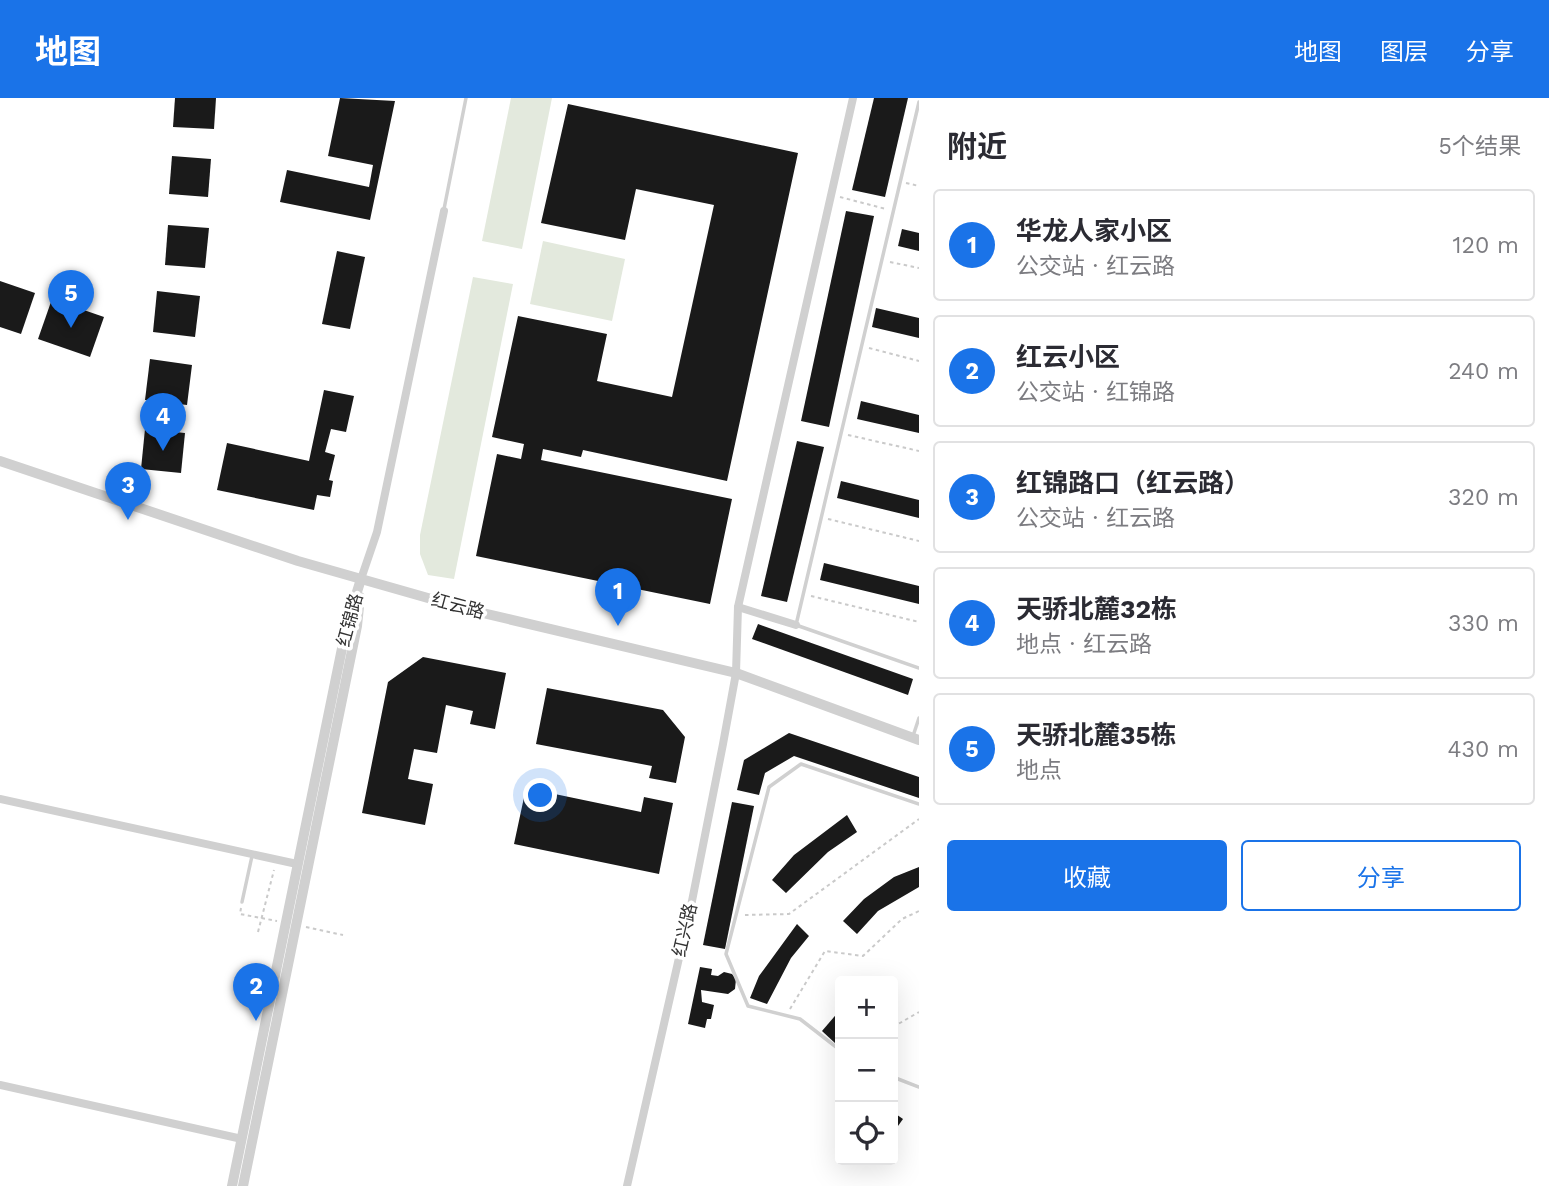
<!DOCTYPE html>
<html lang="zh">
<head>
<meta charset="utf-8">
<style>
	:root { --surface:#fff; --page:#f2f2f3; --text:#2b2b33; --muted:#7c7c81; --line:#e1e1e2; --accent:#1a73e8 }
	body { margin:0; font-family:"Work Sans","Noto Sans SC",sans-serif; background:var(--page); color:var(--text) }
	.controls { position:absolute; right:21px; bottom:21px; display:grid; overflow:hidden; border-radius:7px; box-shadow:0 7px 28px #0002 }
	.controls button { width:63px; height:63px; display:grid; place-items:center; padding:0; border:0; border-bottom:2px solid var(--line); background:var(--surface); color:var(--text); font:35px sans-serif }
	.you { position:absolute; left:541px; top:698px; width:24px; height:24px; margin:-18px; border:5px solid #fff; border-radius:50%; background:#1a73e8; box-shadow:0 0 0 10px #1a73e833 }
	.badge { display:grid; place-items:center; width:46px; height:46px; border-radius:50%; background:var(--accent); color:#fff; font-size:23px; font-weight:700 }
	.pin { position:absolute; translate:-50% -58px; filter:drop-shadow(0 2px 4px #0008) }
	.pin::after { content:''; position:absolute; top:37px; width:24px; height:21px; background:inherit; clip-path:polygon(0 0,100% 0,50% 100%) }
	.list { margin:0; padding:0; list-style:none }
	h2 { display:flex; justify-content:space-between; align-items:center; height:91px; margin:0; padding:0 28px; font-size:30px }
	h2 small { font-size:23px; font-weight:400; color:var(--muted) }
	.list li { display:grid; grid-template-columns:46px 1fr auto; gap:21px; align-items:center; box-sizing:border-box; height:112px; margin:0 14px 14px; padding:0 14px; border:2px solid var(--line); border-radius:7px }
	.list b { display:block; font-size:26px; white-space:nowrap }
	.list p { margin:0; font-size:23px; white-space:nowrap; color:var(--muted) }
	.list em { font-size:23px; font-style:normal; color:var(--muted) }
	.actions { display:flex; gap:14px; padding:21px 28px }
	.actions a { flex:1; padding:16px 0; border:2px solid var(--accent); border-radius:7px; text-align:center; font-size:24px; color:var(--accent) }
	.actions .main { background:var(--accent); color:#fff }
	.icon { flex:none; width:38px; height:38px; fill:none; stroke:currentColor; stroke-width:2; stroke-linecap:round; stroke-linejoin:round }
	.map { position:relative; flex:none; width:919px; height:1088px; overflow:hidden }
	header { display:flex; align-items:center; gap:42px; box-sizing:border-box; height:98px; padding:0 35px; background:var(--accent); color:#fff }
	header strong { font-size:33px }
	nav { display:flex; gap:38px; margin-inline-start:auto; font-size:24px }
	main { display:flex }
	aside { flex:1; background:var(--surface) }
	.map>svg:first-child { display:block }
	.green { fill:#e3e9dd }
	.building { fill:#1a1a1a }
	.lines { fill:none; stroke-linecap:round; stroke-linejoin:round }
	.path { stroke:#cacaca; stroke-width:2; stroke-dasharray:3.5 3.5; stroke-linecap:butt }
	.service { stroke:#d0d0d0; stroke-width:3.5 }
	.minor { stroke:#d0d0d0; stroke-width:8 }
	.tertiary { stroke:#d0d0d0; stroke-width:10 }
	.labels { text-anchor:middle; stroke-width:7; stroke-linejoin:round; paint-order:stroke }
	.street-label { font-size:18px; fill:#333; stroke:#fff }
</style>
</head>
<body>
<header>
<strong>地图</strong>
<nav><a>地图</a><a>图层</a><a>分享</a></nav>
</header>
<main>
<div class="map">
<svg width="919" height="1088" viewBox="0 0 919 1088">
	<rect width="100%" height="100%" fill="#fff"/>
	<!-- green -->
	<g class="green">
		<path d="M511,0H552L522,151L482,143Z"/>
		<path d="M543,143L625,161L612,223L530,206Z"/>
		<path d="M473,179L513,186L454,481L428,477L420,456V437Z"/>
	</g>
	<!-- building -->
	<g class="building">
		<path d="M175,0H216L214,31L173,29Z"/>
		<path d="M340,0L395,3L370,122L280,104L287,72L369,89L373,67L328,58Z"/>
		<path d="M874,0H908L885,99L852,92Z"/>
		<path d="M568,6L798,55L727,383L583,352L581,359L543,351L541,362L732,401L710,506L476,458L497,356L521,361L524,346L492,339L518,218L607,236L597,283L672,299L714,107L636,91L625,142L541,125Z"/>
		<path d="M172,58L211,61L208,99L169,96Z"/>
		<path d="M846,113L874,118L829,329L801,323Z"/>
		<path d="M168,127L209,130L205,170L165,167Z"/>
		<path d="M902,131L919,135V153L898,148Z"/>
		<path d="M337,153L365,159L350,231L322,226Z"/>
		<path d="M0,183L35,195L21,236L0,229Z"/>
		<path d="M157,193L200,198L195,239L153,234Z"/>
		<path d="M52,201L104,219L90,259L38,241Z"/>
		<path d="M876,210L919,220V240L872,229Z"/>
		<path d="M150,261L192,267L187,307L145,302Z"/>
		<path d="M324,292L354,298L346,334L331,331L325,354L335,357L329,382L333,383L330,399L317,397L314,412L217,392L227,345L309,363Z"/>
		<path d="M861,303L919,317V335L857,321Z"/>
		<path d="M145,331L185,335L181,375L141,371Z"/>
		<path d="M797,343L824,349L787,504L761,498Z"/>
		<path d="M841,383L919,402V420L837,400Z"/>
		<path d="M824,465L919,488V506L820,482Z"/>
		<path d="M758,526L913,581L908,597L752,541Z"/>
		<path d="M423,559L506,575L495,631L470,626L473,613L446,607L437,655L414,651L408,681L433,686L425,727L362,715L388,584Z"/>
		<path d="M547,590L663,612L685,639L676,685L649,680L652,668L536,646Z"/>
		<path d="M789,635L919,679V700L794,658L765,675L759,697L737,692L744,662Z"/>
		<path d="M526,690L641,714L644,699L673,705L659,776L514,746Z"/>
		<path d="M732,704L754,708L725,851L703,847Z"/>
		<path d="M847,717L857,734L828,754L786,795L772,782L794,757Z"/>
		<path d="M919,769V789L878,813L857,836L843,823L864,801L894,779Z"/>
		<path d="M797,826L809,838L791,860L767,906L750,900L759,878Z"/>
		<path d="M700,869L712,871L711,877L718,878L724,874L732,876L736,881L735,891L728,896L701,892L702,904L714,907L711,921H707L705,930L688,926Z"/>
		<path d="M840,912V941L836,946L822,933Z"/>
		<path d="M893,1014L903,1021L893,1035Z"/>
	</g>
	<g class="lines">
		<!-- path -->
		<g class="path">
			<path d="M906,85L919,88"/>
			<path d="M840,99L886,111"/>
			<path d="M890,164L919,170"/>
			<path d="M869,250L919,263"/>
			<path d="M848,337L919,353"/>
			<path d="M828,421L919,443"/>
			<path d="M811,498L919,524"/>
			<path d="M241,810L240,816L277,823"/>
			<path d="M745,817L789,816L919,721"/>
			<path d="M306,829L343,837"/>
			<path d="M258,834L274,772"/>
			<path d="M790,911L825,853L863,858L902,821L919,813"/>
			<path d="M893,929L919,914"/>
		</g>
		<!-- service -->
		<g class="service">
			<path d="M919,4L796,527L919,570"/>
			<path d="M444,111L466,0"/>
			<path d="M913,638L919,620"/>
			<path d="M242,804L252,758"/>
			<path d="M840,952L800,921L748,908L726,856L769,689L801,666L919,706"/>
			<path d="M893,979L919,989"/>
		</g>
		<!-- minor -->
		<g class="minor">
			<path d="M361,481L377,434L444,113"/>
			<path d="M738,509L796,527"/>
			<path d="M0,701L297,766"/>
			<path d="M0,987L242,1041"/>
			<path d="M627,1088L692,803L723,646L736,575L738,509L853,0"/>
		</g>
		<!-- tertiary -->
		<g class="tertiary">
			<path d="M0,363L298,463L470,512L736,575L919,642"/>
			<path d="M232,1088L347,526L361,481"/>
			<path d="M243,1088L357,528L360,499"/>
		</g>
	</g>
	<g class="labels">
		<!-- street labels -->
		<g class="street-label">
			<text transform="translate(458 508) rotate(15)" y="6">红云路</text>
			<text transform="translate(350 522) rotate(-75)" y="6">红锦路</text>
			<text transform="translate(685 832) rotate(-77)" y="6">红兴路</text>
		</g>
	</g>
</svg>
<div class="controls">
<button>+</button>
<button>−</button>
<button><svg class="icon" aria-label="locate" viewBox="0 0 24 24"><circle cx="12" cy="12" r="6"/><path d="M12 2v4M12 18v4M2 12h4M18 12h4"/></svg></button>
</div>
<div class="you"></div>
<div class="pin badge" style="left:618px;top:528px">1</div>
<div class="pin badge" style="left:256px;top:923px">2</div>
<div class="pin badge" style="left:128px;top:422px">3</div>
<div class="pin badge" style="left:163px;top:353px">4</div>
<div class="pin badge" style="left:71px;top:230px">5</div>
</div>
<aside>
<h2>附近<small>5个结果</small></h2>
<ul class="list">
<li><span class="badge">1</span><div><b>华龙人家小区</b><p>公交站 · 红云路</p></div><em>120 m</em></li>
<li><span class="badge">2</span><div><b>红云小区</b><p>公交站 · 红锦路</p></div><em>240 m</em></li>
<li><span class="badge">3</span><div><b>红锦路口（红云路）</b><p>公交站 · 红云路</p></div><em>320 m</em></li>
<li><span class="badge">4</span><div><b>天骄北麓32栋</b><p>地点 · 红云路</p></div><em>330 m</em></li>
<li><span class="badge">5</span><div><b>天骄北麓35栋</b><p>地点</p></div><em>430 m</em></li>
</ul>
<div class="actions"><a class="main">收藏</a><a>分享</a></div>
</aside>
</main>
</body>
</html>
